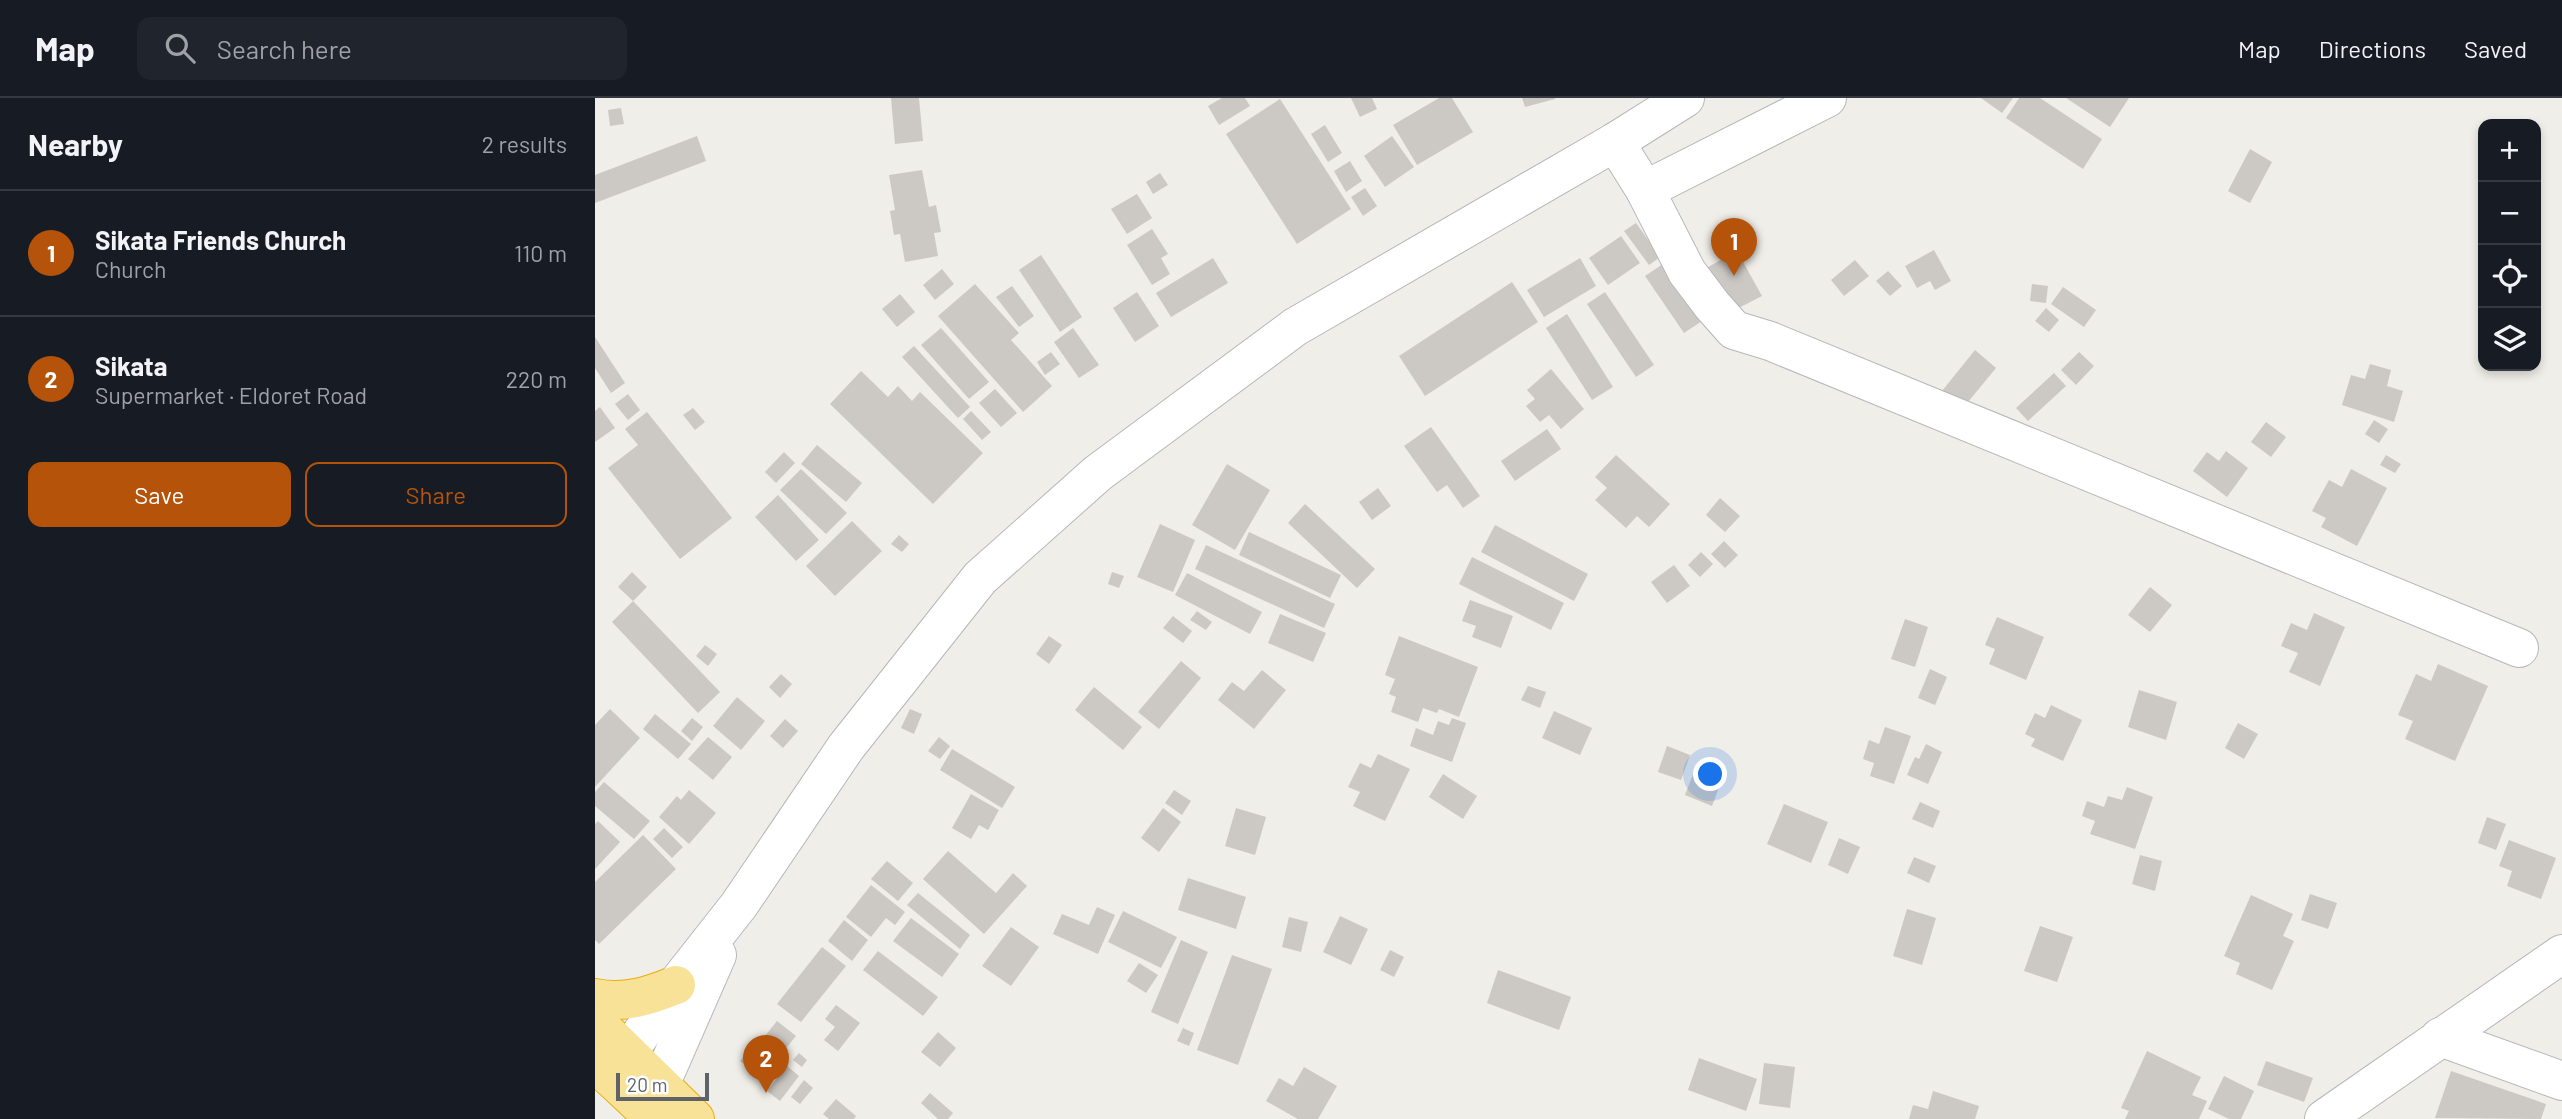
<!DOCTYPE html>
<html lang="en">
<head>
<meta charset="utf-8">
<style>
	:root { --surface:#171b24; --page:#20242c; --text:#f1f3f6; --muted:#9ea1a6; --line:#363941; --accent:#b45309 }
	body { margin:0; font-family:Barlow,sans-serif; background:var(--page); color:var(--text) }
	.controls { position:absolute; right:21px; top:21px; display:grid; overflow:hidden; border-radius:14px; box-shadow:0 4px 10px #0003 }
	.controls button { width:63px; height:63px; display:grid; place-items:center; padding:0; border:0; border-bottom:2px solid var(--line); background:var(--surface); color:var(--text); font:35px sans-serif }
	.scale { position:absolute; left:21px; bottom:18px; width:93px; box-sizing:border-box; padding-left:7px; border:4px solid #5f6267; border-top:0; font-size:19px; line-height:24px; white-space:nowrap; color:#5f6267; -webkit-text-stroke:5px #fff; paint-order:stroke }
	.you { position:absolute; left:1116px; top:677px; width:24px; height:24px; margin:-18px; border:5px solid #fff; border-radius:50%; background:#1a73e8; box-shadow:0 0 0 10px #1a73e833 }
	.badge { display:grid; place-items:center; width:46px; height:46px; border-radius:50%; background:var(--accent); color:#fff; font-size:23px; font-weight:700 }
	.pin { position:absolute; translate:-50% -58px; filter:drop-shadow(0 2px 4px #0008) }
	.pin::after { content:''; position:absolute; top:37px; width:24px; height:21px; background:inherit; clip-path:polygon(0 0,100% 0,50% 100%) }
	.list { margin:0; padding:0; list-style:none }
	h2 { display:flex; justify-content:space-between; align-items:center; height:91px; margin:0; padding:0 28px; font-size:30px }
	h2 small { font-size:23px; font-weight:400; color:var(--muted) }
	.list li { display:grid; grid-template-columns:46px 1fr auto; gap:21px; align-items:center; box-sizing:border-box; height:126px; padding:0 28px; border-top:2px solid var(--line) }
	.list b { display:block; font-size:26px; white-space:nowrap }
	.list p { margin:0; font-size:23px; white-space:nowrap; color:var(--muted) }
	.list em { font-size:23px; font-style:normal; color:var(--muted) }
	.actions { display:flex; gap:14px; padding:21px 28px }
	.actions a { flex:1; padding:16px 0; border:2px solid var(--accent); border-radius:14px; text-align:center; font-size:24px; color:var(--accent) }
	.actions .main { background:var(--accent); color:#fff }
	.icon { flex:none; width:38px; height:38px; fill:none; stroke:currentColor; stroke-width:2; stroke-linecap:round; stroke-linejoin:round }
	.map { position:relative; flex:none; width:1967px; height:1021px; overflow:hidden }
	header { display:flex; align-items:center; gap:42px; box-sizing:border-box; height:98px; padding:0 35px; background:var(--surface); border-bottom:2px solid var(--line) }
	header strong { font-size:33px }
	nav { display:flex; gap:38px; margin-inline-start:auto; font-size:24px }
	.search { width:490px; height:63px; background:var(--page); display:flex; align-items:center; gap:18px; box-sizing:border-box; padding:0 24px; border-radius:14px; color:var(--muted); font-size:26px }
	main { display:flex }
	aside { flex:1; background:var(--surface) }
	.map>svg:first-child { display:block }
	.building { fill:#ccc9c4 }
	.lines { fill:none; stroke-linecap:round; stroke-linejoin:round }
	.minor-casing { stroke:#b5b7bb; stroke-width:40 }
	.highway-casing { stroke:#ebac0d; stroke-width:40 }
	.minor { stroke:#fff; stroke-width:38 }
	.highway { stroke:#f7e297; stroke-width:38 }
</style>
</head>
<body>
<header>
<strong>Map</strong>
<div class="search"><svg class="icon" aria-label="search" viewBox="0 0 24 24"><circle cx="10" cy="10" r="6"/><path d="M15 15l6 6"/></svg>Search here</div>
<nav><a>Map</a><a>Directions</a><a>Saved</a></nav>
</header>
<main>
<aside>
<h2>Nearby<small>2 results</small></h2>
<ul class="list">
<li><span class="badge">1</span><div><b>Sikata Friends Church</b><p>Church</p></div><em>110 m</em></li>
<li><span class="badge">2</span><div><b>Sikata</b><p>Supermarket · Eldoret Road</p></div><em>220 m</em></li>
</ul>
<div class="actions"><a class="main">Save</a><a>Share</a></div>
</aside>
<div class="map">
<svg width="1967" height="1021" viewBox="0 0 1967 1021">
	<rect width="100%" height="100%" fill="#f0eee8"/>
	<!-- building -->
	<g class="building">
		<path d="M296,0H324L328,43L300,46Z"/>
		<path d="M627,0H650L655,8L624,27L613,8Z"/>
		<path d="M756,0H777L782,11L765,19Z"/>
		<path d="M844,0H857L878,34L822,67L798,27Z"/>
		<path d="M927,0H960V1L930,9Z"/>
		<path d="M1386,0H1418L1407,15Z"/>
		<path d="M1424,0H1445L1507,41L1488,71L1411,20Z"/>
		<path d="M1471,0H1534L1515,29Z"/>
		<path d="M685,1L756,111L702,146L631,36Z"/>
		<path d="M26,10L29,26L15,28L13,12Z"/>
		<path d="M730,27L747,55L733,64L716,36Z"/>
		<path d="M102,38L111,63L0,105V77Z"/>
		<path d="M797,38L819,69L790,89L769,58Z"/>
		<path d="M1655,51L1677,64L1655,105L1633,93Z"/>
		<path d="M755,63L767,83L751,94L739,73Z"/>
		<path d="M327,72L334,109L341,107L346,134L339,135L343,158L310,164L305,136L299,137L295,113L300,112L294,77Z"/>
		<path d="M565,75L573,87L558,96L551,84Z"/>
		<path d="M770,90L782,108L768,118L756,99Z"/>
		<path d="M542,96L557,120L532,136L516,111Z"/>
		<path d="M1041,125L1065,159L1054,167L1029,133Z"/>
		<path d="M557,131L573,156L566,160L575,176L557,187L532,147Z"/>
		<path d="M1026,138L1045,165L1013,187L994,160Z"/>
		<path d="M1339,152L1356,183L1340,192L1335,183L1322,190L1310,168Z"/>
		<path d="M1142,153L1167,198L1130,217L1106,173Z"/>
		<path d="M446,157L487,219L465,234L424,172Z"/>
		<path d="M618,160L633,185L576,219L561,195Z"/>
		<path d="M985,160L1001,188L949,219L932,192Z"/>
		<path d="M1260,162L1274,178L1249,198L1236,182Z"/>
		<path d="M1068,166L1107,223L1089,235L1050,178Z"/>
		<path d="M347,171L359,186L340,202L328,187Z"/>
		<path d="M1293,173L1307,188L1295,198L1281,183Z"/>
		<path d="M917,184L943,224L830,298L804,258Z"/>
		<path d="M380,186L424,235L416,242L457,288L428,314L343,218Z"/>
		<path d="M1437,186L1453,188L1451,205L1435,203Z"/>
		<path d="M417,188L439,218L424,229L401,199Z"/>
		<path d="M1468,189L1501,212L1489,229L1456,206Z"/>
		<path d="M542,194L564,228L540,244L518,210Z"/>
		<path d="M1010,194L1059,267L1041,279L992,206Z"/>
		<path d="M305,196L320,214L302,229L287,211Z"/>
		<path d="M1451,210L1464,222L1454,234L1440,223Z"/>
		<path d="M972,216L1018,289L997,302L951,230Z"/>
		<path d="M346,230L394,284L374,301L326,247Z"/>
		<path d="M478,230L504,267L484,280L459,244Z"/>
		<path d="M0,239L30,285L16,295L0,270Z"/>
		<path d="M319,248L375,309L363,320L307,259Z"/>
		<path d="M1380,252L1401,270L1368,310L1347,293Z"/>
		<path d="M456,254L465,266L450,277L442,264Z"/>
		<path d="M1484,254L1499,268L1481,287L1466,272Z"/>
		<path d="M1775,266L1796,272L1792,288L1808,293L1799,324L1747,307L1756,277L1770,281Z"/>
		<path d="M956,271L989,311L966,331L954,317L945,324L931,308L940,301L932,292Z"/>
		<path d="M266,273L293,299L303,288L317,303L325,294L388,355L338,406L235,306Z"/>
		<path d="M1459,275L1471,288L1433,323L1421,310Z"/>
		<path d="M400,291L422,315L406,329L384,305Z"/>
		<path d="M33,296L45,312L33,322L20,306Z"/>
		<path d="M5,309L20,330L0,344V313Z"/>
		<path d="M98,310L110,324L100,332L88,317Z"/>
		<path d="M376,313L396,334L387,342L368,321Z"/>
		<path d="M52,314L137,420L85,461L13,370L43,347L30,331Z"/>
		<path d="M1779,322L1793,331L1784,345L1770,336Z"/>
		<path d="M1671,324L1691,339L1676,359L1656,344Z"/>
		<path d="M836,329L885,398L868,410L852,387L842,394L809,348Z"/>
		<path d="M952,331L966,351L920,383L906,363Z"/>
		<path d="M222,347L267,385L251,404L206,366Z"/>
		<path d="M1631,353L1653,370L1632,399L1598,373L1612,354L1624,363Z"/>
		<path d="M189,354L200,365L181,385L170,374Z"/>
		<path d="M1021,357L1075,406L1054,429L1042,418L1031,430L1000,402L1012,390L1000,379Z"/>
		<path d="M1791,357L1806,366L1800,375L1785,367Z"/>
		<path d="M632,366L675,392L640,452L597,427Z"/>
		<path d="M206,371L252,415L231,436L185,392Z"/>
		<path d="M1756,371L1792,390L1762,448L1726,429L1731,420L1717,413L1734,382L1747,389Z"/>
		<path d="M783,390L796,408L777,422L764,404Z"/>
		<path d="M183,397L224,442L201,463L160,419Z"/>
		<path d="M1125,400L1145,418L1130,434L1111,417Z"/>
		<path d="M710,406L780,471L762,490L693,425Z"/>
		<path d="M257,423L287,453L240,498L211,468Z"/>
		<path d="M565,426L600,442L578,494L542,479Z"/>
		<path d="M900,427L993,476L979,503L886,454Z"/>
		<path d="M654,434L746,477L735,500L644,457Z"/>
		<path d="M304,437L314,446L307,454L296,446Z"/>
		<path d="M1129,443L1143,457L1130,470L1116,456Z"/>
		<path d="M611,447L740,506L729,530L600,471Z"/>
		<path d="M1106,454L1118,466L1105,479L1093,467Z"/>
		<path d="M877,459L969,505L956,532L864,486Z"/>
		<path d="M1079,467L1095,488L1072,505L1056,484Z"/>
		<path d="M37,474L52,489L38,503L125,594L103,615L17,524L38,503L23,489Z"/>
		<path d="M517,474L529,478L524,490L513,486Z"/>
		<path d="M592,475L667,514L655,536L580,497Z"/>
		<path d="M1555,489L1577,507L1555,534L1533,517Z"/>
		<path d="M875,502L918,518L906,550L877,539L881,528L867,523Z"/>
		<path d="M602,513L617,524L611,532L595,522Z"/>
		<path d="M1719,515L1750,529L1725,588L1694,574L1703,555L1686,548L1696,525L1712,532Z"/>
		<path d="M685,516L731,535L718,564L673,545Z"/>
		<path d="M578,518L597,533L588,545L568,530Z"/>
		<path d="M1402,519L1449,539L1431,582L1394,566L1400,551L1390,547Z"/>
		<path d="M1310,521L1333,529L1320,569L1296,561Z"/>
		<path d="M454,538L467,547L454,566L441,556Z"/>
		<path d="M804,538L883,569L864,619L844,611L842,615L828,610L823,624L796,614L801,599L794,596L800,581L790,577Z"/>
		<path d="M110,547L122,556L113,568L101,558Z"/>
		<path d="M586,563L606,580L564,631L543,614Z"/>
		<path d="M1843,566L1893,588L1860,663L1810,641L1818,623L1803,617L1821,576L1836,583Z"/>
		<path d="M1335,571L1352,579L1340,607L1323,600Z"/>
		<path d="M667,572L691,592L659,631L623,602L637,584L649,593Z"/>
		<path d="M186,576L197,586L185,600L174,589Z"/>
		<path d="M933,588L951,594L945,610L926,602Z"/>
		<path d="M499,589L547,629L528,652L480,612Z"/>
		<path d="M1544,592L1582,604L1571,642L1533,629Z"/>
		<path d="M142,599L170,623L146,652L118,628Z"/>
		<path d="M1456,607L1487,622L1468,663L1436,648L1440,641L1430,636L1440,615L1450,620Z"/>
		<path d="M15,611L45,640L0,689V627Z"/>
		<path d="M315,611L327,616L319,636L306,630Z"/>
		<path d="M959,613L997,630L985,657L947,640Z"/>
		<path d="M60,616L96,646L83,661L48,631Z"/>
		<path d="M97,620L108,629L97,643L86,633Z"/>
		<path d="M857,620L871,625L857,664L815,648L821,630L838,637L843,623L854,627Z"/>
		<path d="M190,621L203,633L188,650L175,638Z"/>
		<path d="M1643,625L1663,636L1649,661L1630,650Z"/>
		<path d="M1290,629L1316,638L1299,686L1275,678L1279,665L1268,661L1274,642L1284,646Z"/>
		<path d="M113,639L137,659L118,682L93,661Z"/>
		<path d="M344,639L355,648L345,661L333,653Z"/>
		<path d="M1331,646L1347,654L1333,686L1312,677L1320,659L1324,661Z"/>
		<path d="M1072,648L1095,657L1086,682L1063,674Z"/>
		<path d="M357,651L420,689L407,710L345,672Z"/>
		<path d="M783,656L815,671L790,723L758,708L765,694L753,689L765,665L776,670Z"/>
		<path d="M1099,674L1126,684L1117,708L1090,697Z"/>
		<path d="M848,676L882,698L868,721L834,699Z"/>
		<path d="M9,684L55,723L39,741L0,708V694Z"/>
		<path d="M1532,689L1558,699L1540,751L1495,736L1500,723L1487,718L1492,703L1509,709L1513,698L1527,702Z"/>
		<path d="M94,692L121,715L94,746L64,719L82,698L86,702Z"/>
		<path d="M579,692L596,703L587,717L570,705Z"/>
		<path d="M376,696L404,712L393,732L384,727L376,741L357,730Z"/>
		<path d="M1325,704L1345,713L1338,730L1317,721Z"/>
		<path d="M1189,706L1233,724L1216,765L1172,746Z"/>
		<path d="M568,710L586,724L564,754L546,740Z"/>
		<path d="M641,710L671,719L660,757L630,748Z"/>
		<path d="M1892,719L1911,726L1901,752L1883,745Z"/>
		<path d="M3,723L25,744L0,771V726Z"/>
		<path d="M69,730L88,749L77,760L58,741Z"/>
		<path d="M48,737L81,771L4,846L0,842V784Z"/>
		<path d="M1244,740L1265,749L1253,776L1233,767Z"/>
		<path d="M1914,742L1961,760L1946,801L1912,788L1917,773L1904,768Z"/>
		<path d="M353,753L401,795L418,775L432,788L389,836L328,781Z"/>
		<path d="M1545,757L1567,763L1560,793L1537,786Z"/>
		<path d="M1319,759L1341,768L1334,785L1312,775Z"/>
		<path d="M292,763L318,785L303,803L276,781Z"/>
		<path d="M593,780L651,799L641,831L583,812Z"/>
		<path d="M276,787L310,814L300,827L291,820L276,839L251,819Z"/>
		<path d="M323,795L375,837L365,851L312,807Z"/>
		<path d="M1715,796L1742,805L1733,831L1706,822Z"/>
		<path d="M1656,797L1698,816L1688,838L1699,843L1677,892L1641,876L1645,865L1629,858Z"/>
		<path d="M502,809L520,817L503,856L458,836L467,816L494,827Z"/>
		<path d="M1312,811L1341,820L1327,867L1298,858Z"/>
		<path d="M528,813L582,839L566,870L513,844Z"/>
		<path d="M745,818L773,831L756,867L728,854Z"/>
		<path d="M694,819L713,824L706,854L687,849Z"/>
		<path d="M316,820L364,856L347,879L298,843Z"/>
		<path d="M249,822L273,842L257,863L233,843Z"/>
		<path d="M1445,828L1478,839L1462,884L1429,873Z"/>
		<path d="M416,829L444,849L416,888L387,868Z"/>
		<path d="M586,842L613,854L583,926L556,914Z"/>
		<path d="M227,849L251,868L206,924L182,906Z"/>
		<path d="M795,852L809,859L799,879L785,872Z"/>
		<path d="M283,853L343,899L328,918L268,872Z"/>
		<path d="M637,857L677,871L643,967L602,952Z"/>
		<path d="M544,865L563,877L551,895L532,883Z"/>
		<path d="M903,872L976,899L964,932L892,905Z"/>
		<path d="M241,907L265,925L243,953L229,942L240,929L230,921Z"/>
		<path d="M182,923L201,938L188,954L170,938Z"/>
		<path d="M588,930L599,935L594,948L582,943Z"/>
		<path d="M343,934L361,950L345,969L326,954Z"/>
		<path d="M164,940L183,956L166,979L145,963Z"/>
		<path d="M1552,953L1606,979L1597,997L1612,1003L1604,1021H1530L1534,1013L1526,1010Z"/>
		<path d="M204,955L212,962L207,969L198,962Z"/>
		<path d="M1104,960L1162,981L1151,1013L1093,992Z"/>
		<path d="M1671,963L1718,980L1709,1004L1662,987Z"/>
		<path d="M1169,965L1200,969L1195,1010L1164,1006Z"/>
		<path d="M192,968L204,978L185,1003L172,993Z"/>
		<path d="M709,969L742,988L723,1021H703L671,1003L684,980L698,988Z"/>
		<path d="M1856,973L1951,1006L1946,1021L1840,1020Z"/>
		<path d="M1629,978L1659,993L1646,1021H1634L1613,1011Z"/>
		<path d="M209,982L218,990L205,1006L196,999Z"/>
		<path d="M1338,993L1384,1008L1380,1021H1314L1318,1007L1333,1011Z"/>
		<path d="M335,995L358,1015L353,1021H343L326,1005Z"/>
		<path d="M241,1001L261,1018L259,1021H234L228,1016Z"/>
	</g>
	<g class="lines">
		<defs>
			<g id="minor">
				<path d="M1020,44L1050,92L1092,174L1117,207L1139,232L1175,243L1924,550"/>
				<path d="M1050,92L1232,0"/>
				<path d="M1845,939L1967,983"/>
				<path d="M15,979L81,887L144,807L251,649L385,480L503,375L700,229L1020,44L1090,0"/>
				<path d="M49,1010L65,987L122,857"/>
				<path d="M1729,1021L1967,856"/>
			</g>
			<g id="highway">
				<path d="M0,900C30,906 54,898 81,887"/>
				<path d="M0,923L100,1021"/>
				<path d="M0,965L60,1021"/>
			</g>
		</defs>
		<!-- minor casing -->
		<use href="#minor" class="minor-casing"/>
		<!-- highway casing -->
		<use href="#highway" class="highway-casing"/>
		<!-- minor -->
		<use href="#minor" class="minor"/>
		<!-- highway -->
		<use href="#highway" class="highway"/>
	</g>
</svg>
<div class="controls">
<button>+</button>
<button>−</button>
<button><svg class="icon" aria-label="locate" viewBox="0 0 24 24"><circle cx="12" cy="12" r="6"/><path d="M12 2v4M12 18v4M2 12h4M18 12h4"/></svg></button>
<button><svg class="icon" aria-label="layers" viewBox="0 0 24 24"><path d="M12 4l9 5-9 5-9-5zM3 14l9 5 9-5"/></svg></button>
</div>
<div class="scale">20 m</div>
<div class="you"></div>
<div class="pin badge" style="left:1139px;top:178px">1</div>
<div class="pin badge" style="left:171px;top:995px">2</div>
</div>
</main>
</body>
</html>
